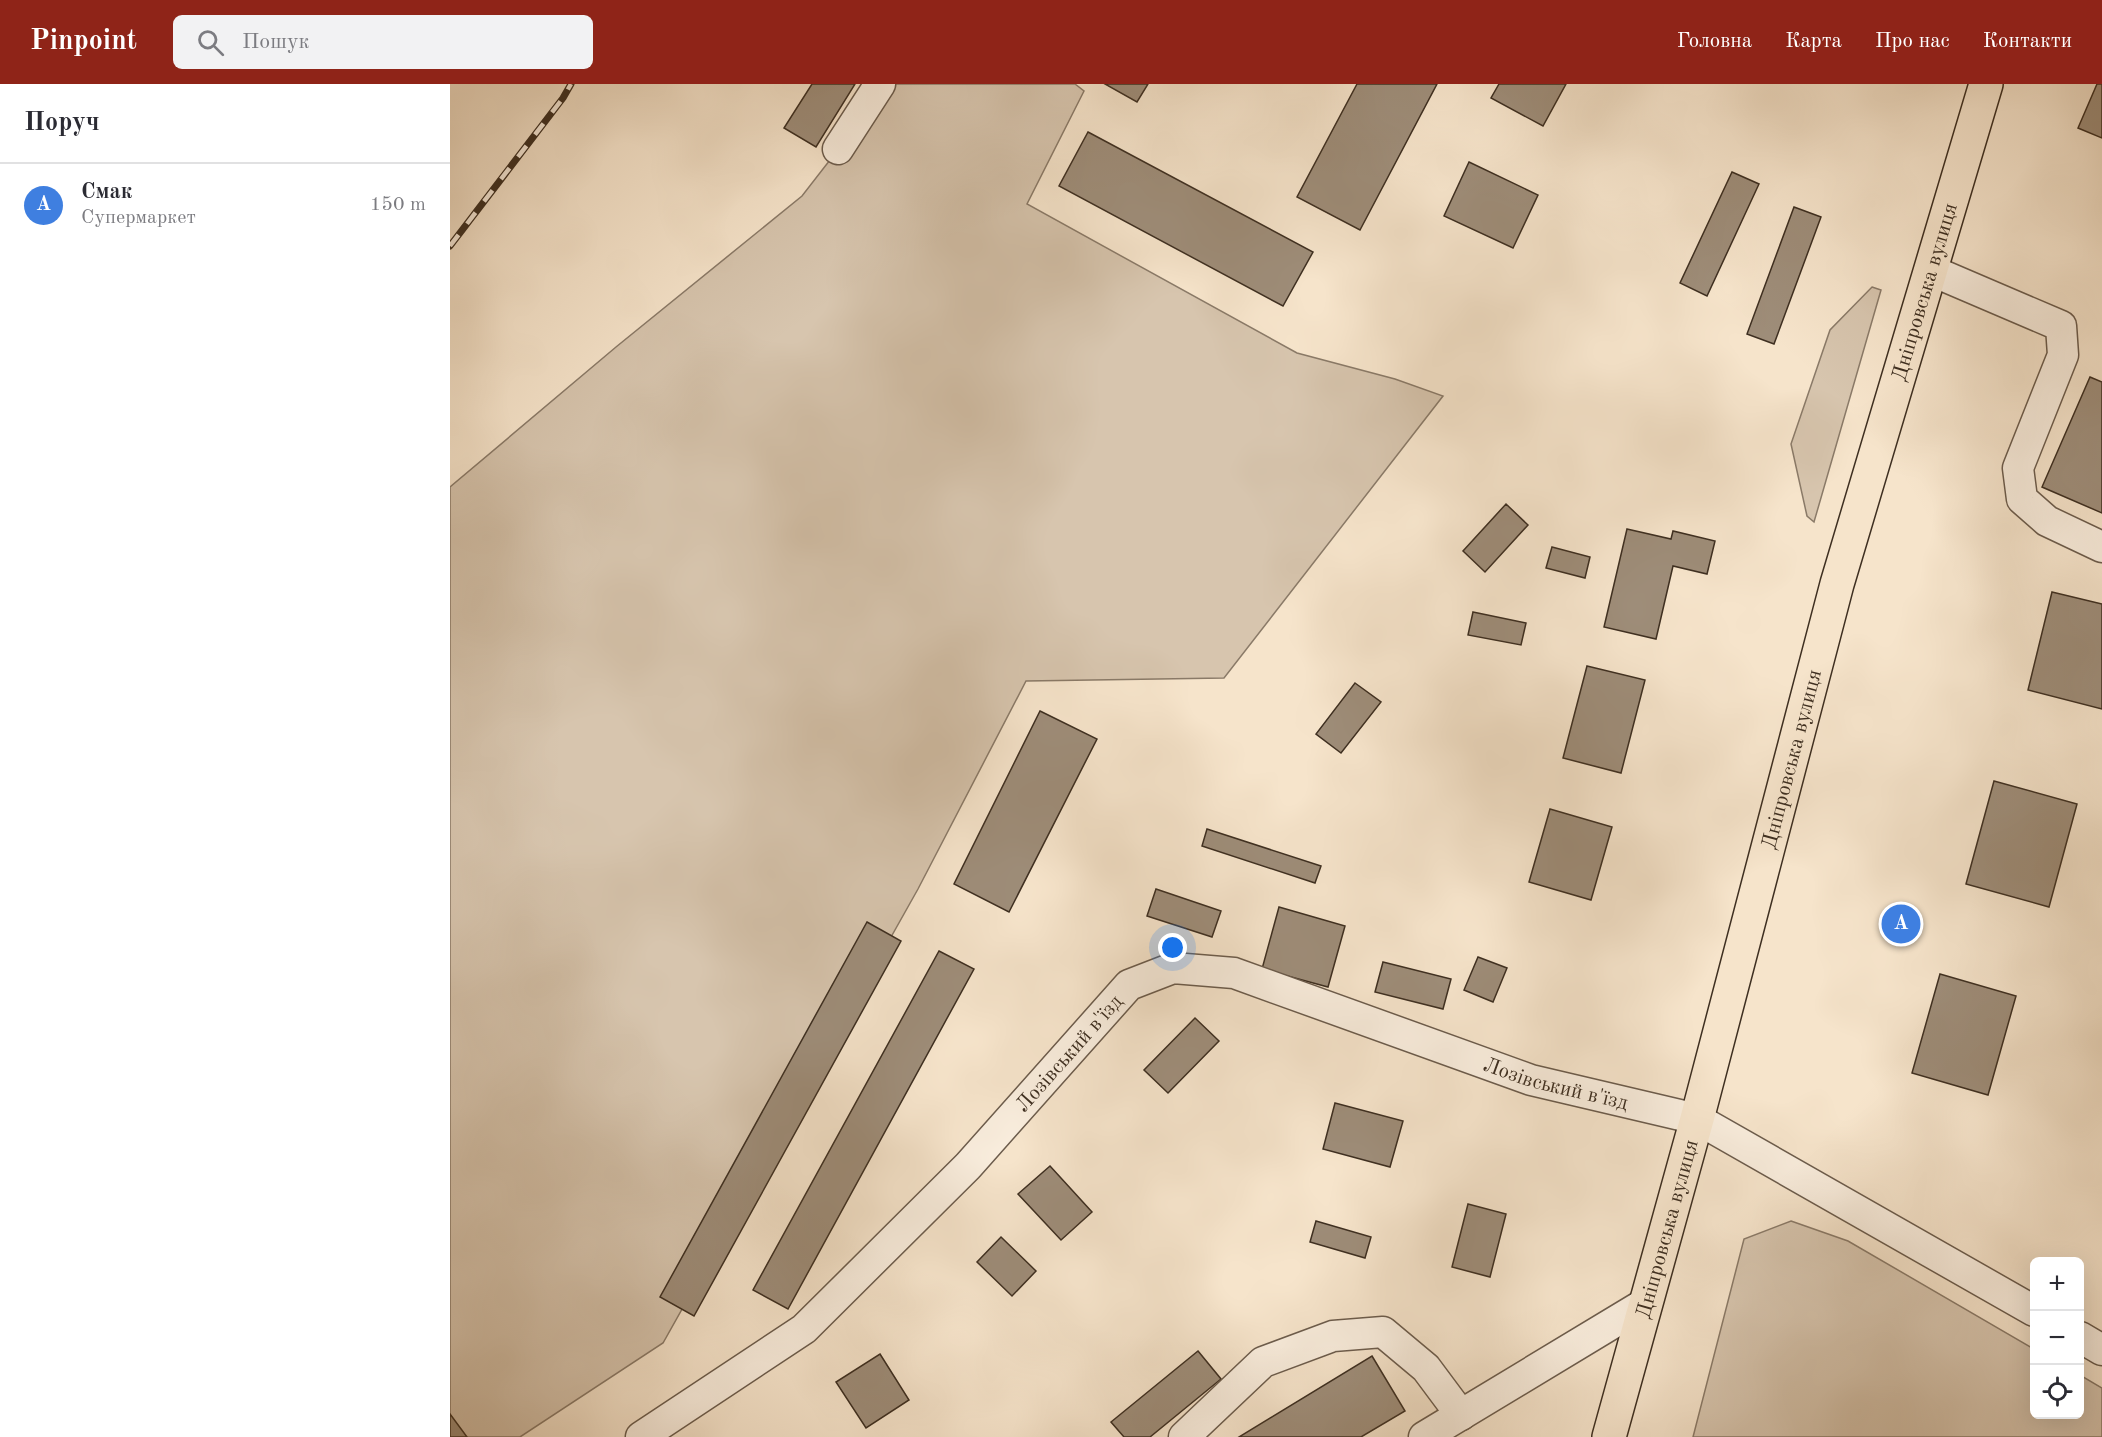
<!DOCTYPE html>
<html lang="uk">
<head>
<meta charset="utf-8">
<style>
	:root { --surface:#fff; --page:#f2f2f3; --text:#2b2b33; --muted:#7c7c81; --line:#e1e1e2; --accent:#8f2418 }
	body { margin:0; font-family:"Old Standard TT",serif; background:var(--page); color:var(--text) }
	.controls { position:absolute; right:18px; bottom:18px; display:grid; overflow:hidden; border-radius:9px; box-shadow:0 6px 24px #0002 }
	.controls button { width:54px; height:54px; display:grid; place-items:center; padding:0; border:0; border-bottom:2px solid var(--line); background:var(--surface); color:var(--text); font:30px sans-serif }
	.you { position:absolute; left:723px; top:864px; width:21px; height:21px; margin:-15px; border:4px solid #fff; border-radius:50%; background:#1a73e8; box-shadow:0 0 0 9px #1a73e833 }
	.badge { display:grid; place-items:center; width:39px; height:39px; border-radius:50%; background:var(--accent); color:#fff; font-size:20px; font-weight:700 }
	.pin { position:absolute; translate:-50% -50%; border:3px solid #fff; box-shadow:0 2px 6px #0006 }
	.list { margin:0; padding:0; list-style:none }
	h2 { display:flex; justify-content:space-between; align-items:center; height:78px; margin:0; padding:0 24px; font-size:26px }
	h2 small { font-size:20px; font-weight:400; color:var(--muted) }
	.list li { display:grid; grid-template-columns:39px 1fr auto; gap:18px; align-items:center; box-sizing:border-box; height:84px; padding:0 24px; border-top:2px solid var(--line) }
	.list b { display:block; font-size:22px; white-space:nowrap }
	.list p { margin:0; font-size:20px; white-space:nowrap; color:var(--muted) }
	.list em { font-size:20px; font-style:normal; color:var(--muted) }
	.icon { flex:none; width:33px; height:33px; fill:none; stroke:currentColor; stroke-width:2; stroke-linecap:round; stroke-linejoin:round }
	.map { position:relative; flex:none; width:1652px; height:1353px; overflow:hidden }
	header { display:flex; align-items:center; gap:36px; box-sizing:border-box; height:84px; padding:0 30px; background:var(--accent); color:#fff }
	header strong { font-size:28px }
	nav { display:flex; gap:33px; margin-inline-start:auto; font-size:21px }
	.search { width:420px; height:54px; background:var(--page); display:flex; align-items:center; gap:15px; box-sizing:border-box; padding:0 21px; border-radius:9px; color:var(--muted); font-size:22px }
	main { display:flex }
	aside { flex:1; background:var(--surface) }
	.map>svg:first-child { display:block }
	.green { fill:#d7c5ae; stroke:#8a7a68; stroke-width:1.5 }
	.building { fill:#9e8d79; stroke:#3e2f21; stroke-width:1.5 }
	.lines { fill:none; stroke-linecap:round; stroke-linejoin:round }
	.minor-casing { stroke:#6c5c4c; stroke-width:33 }
	.trunk-casing { stroke:#3e2f21; stroke-width:36 }
	.minor { stroke:#f9eddd; stroke-width:30 }
	.trunk { stroke:#f6e4cb; stroke-width:33 }
	.rail-casing { stroke:#3e2f21; stroke-width:7 }
	.rail { stroke:#f9eddd; stroke-width:4.5; stroke-dasharray:14; stroke-linecap:butt }
	.labels { text-anchor:middle; stroke-width:4.5; stroke-linejoin:round; paint-order:stroke }
	.street-label { font-size:21px; fill:#3e2f21; stroke:#f9eddd }
</style>
</head>
<body>
<header>
<strong>Pinpoint</strong>
<div class="search"><svg class="icon" aria-label="search" viewBox="0 0 24 24"><circle cx="10" cy="10" r="6"/><path d="M15 15l6 6"/></svg>Пошук</div>
<nav><a>Головна</a><a>Карта</a><a>Про нас</a><a>Контакти</a></nav>
</header>
<main>
<aside>
<h2>Поруч<small></small></h2>
<ul class="list">
<li><span class="badge" style="background:#3f7fe0">A</span><div><b>Смак</b><p>Супермаркет</p></div><em>150 m</em></li>
</ul>
</aside>
<div class="map">
<svg width="1652" height="1353" viewBox="0 0 1652 1353">
	<rect width="100%" height="100%" fill="#f6e4cb"/>
	<filter id="stains"><feTurbulence type="fractalNoise" baseFrequency=".00333" numOctaves="4"/><feColorMatrix values="0 0 0 0 .2 0 0 0 0 .09 0 0 0 0 .02 0 0 0 .5 -.17"/></filter>
	<radialGradient id="worn" r=".72"><stop offset=".6" stop-color="#630" stop-opacity="0"/><stop offset="1" stop-color="#630" stop-opacity=".3"/></radialGradient>
	<!-- green -->
	<g class="green">
		<path d="M439,0H625L634,7L577,120L847,269L945,295L993,312L774,594L576,597L468,805L213,1259L70,1353H0V403L166,263L352,112Z"/>
		<path d="M1422,203L1431,206L1364,438L1357,432L1341,360L1380,246Z"/>
		<path d="M1341,1137L1398,1157L1584,1265V1330H1630V1291L1652,1304V1353H1243L1294,1155Z"/>
	</g>
	<!-- building -->
	<g class="building">
		<path d="M362,0H405L366,63L334,44Z"/>
		<path d="M655,0H698L687,18Z"/>
		<path d="M907,0H987L910,146L847,113Z"/>
		<path d="M1049,0H1116L1093,42L1041,14Z"/>
		<path d="M1647,0H1652V54L1628,44Z"/>
		<path d="M638,48L863,168L833,222L609,102Z"/>
		<path d="M1019,78L1088,111L1063,164L994,132Z"/>
		<path d="M1282,88L1309,100L1257,212L1230,199Z"/>
		<path d="M1344,123L1371,133L1324,260L1297,250Z"/>
		<path d="M1640,293L1652,298V429L1592,403Z"/>
		<path d="M1056,420L1078,441L1035,488L1013,467Z"/>
		<path d="M1177,445L1221,455L1223,447L1265,457L1257,490L1223,482L1206,555L1154,543Z"/>
		<path d="M1102,463L1140,473L1135,494L1096,484Z"/>
		<path d="M1602,508L1652,520V625L1578,606Z"/>
		<path d="M1023,528L1076,539L1071,561L1018,551Z"/>
		<path d="M1137,582L1195,596L1171,689L1113,674Z"/>
		<path d="M905,599L931,618L891,669L866,650Z"/>
		<path d="M590,627L647,655L559,828L504,800Z"/>
		<path d="M1544,697L1627,720L1599,823L1516,800Z"/>
		<path d="M1100,725L1162,743L1141,816L1079,798Z"/>
		<path d="M757,745L871,782L865,799L752,762Z"/>
		<path d="M706,805L771,827L762,853L697,832Z"/>
		<path d="M829,823L895,842L878,903L812,885Z"/>
		<path d="M417,838L451,857L244,1232L210,1213Z"/>
		<path d="M489,867L524,885L338,1225L303,1206Z"/>
		<path d="M1028,873L1057,884L1043,918L1014,906Z"/>
		<path d="M933,878L1001,895L993,925L925,908Z"/>
		<path d="M1490,890L1566,912L1538,1011L1462,989Z"/>
		<path d="M745,934L769,957L718,1009L694,986Z"/>
		<path d="M885,1019L953,1037L940,1083L873,1065Z"/>
		<path d="M600,1082L642,1128L611,1156L568,1110Z"/>
		<path d="M1018,1120L1056,1130L1040,1193L1002,1183Z"/>
		<path d="M866,1137L921,1153L915,1174L860,1158Z"/>
		<path d="M551,1153L586,1187L562,1212L527,1178Z"/>
		<path d="M748,1267L771,1295L700,1353H674L661,1338Z"/>
		<path d="M430,1270L459,1316L416,1344L386,1298Z"/>
		<path d="M922,1272L955,1327L911,1353H789Z"/>
		<path d="M0,1330L17,1353H0Z"/>
	</g>
	<g class="lines">
		<defs>
			<g id="minor">
				<path d="M388,65L430,0"/>
				<path d="M1480,186L1611,242L1613,271L1568,384L1572,415L1597,437L1652,463"/>
				<path d="M1630,1253L1652,1266"/>
				<path id="s1" d="M191,1353L354,1245L518,1082L679,901L723,884L784,889L1081,996L1247,1035L1584,1227"/>
				<path d="M734,1353L813,1278L883,1252L933,1248L976,1284L1011,1331"/>
				<path d="M974,1353L1196,1219"/>
			</g>
			<g id="trunk">
				<path id="s2" d="M1159,1353L1247,1035L1387,500L1536,0"/>
			</g>
		</defs>
		<!-- minor casing -->
		<use href="#minor" class="minor-casing"/>
		<!-- trunk casing -->
		<use href="#trunk" class="trunk-casing"/>
		<!-- minor -->
		<use href="#minor" class="minor"/>
		<!-- trunk -->
		<use href="#trunk" class="trunk"/>
		<defs>
			<path id="rail" d="M0,162L113,14L121,0"/>
		</defs>
		<!-- rail casing -->
		<use href="#rail" class="rail-casing"/>
		<!-- rail -->
		<use href="#rail" class="rail"/>
	</g>
	<g class="labels">
		<!-- street labels -->
		<g class="street-label">
			<text dy="7" stroke="none"><textPath href="#s2" startOffset="1188">Дніпровська вулиця</textPath></text>
			<text dy="7" stroke="none"><textPath href="#s2" startOffset="702">Дніпровська вулиця</textPath></text>
			<text dy="7" stroke="none"><textPath href="#s1" startOffset="578">Лозівський в'їзд</textPath></text>
			<text dy="7" stroke="none"><textPath href="#s1" startOffset="1118">Лозівський в'їзд</textPath></text>
			<text dy="7" stroke="none"><textPath href="#s2" startOffset="216">Дніпровська вулиця</textPath></text>
		</g>
	</g>
	<rect width="100%" height="100%" filter="url(#stains)"/>
	<rect width="100%" height="100%" fill="url(#worn)"/>
</svg>
<div class="controls">
<button>+</button>
<button>−</button>
<button><svg class="icon" aria-label="locate" viewBox="0 0 24 24"><circle cx="12" cy="12" r="6"/><path d="M12 2v4M12 18v4M2 12h4M18 12h4"/></svg></button>
</div>
<div class="you"></div>
<div class="pin badge" style="left:1451px;top:840px;background:#3f7fe0">A</div>
</div>
</main>
</body>
</html>
